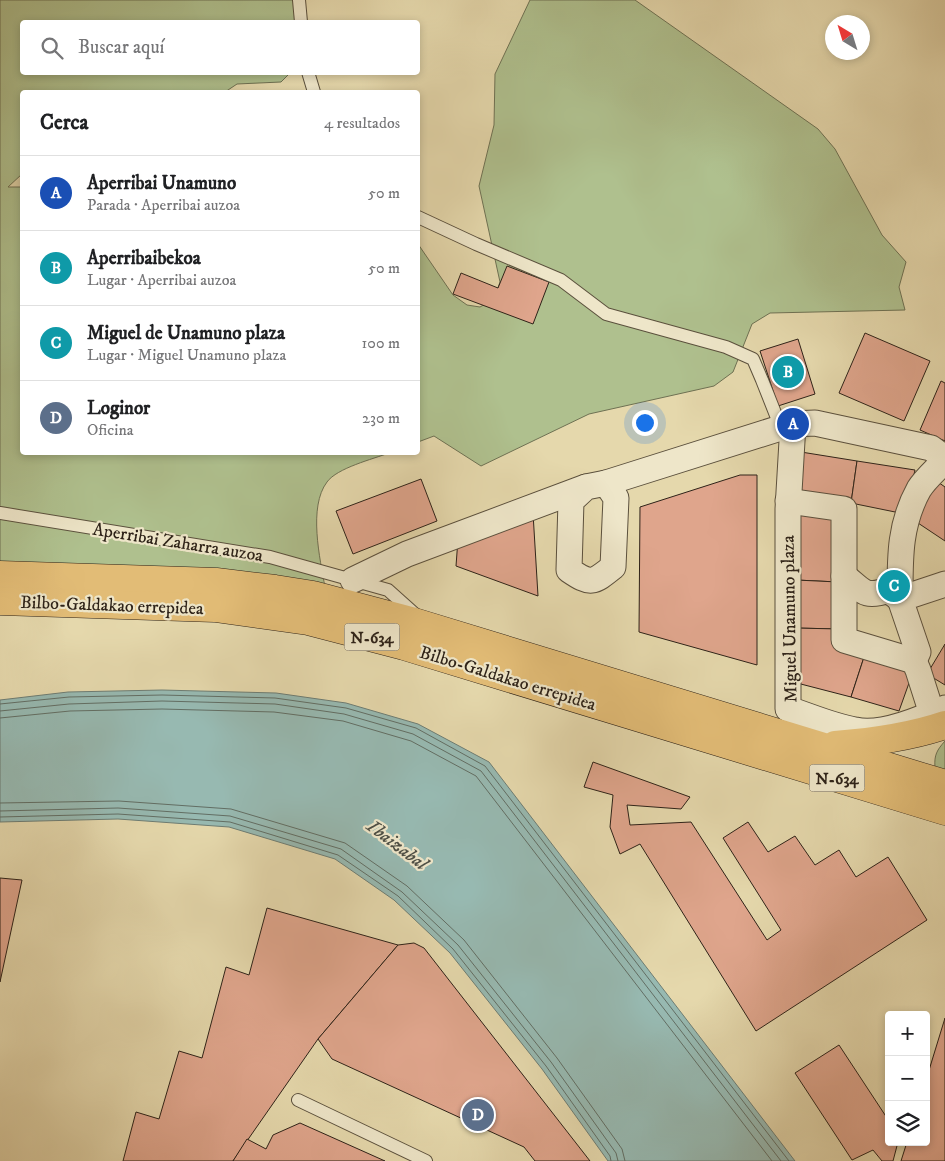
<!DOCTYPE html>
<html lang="es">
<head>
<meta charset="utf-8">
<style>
	:root { --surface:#fff; --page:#f2f2f2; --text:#202124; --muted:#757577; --line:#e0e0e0; --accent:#2563eb }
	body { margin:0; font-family:"IM FELL DW Pica",serif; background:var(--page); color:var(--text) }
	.controls { position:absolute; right:15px; bottom:15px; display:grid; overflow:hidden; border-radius:5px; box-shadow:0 2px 8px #0003 }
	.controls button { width:45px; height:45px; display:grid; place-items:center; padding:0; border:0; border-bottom:1px solid var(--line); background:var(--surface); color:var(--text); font:25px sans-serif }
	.compass { position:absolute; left:825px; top:15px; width:45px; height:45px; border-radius:50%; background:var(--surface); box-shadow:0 2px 8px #0003; rotate:322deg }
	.you { position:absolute; left:644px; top:422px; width:18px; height:18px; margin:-12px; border:4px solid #fff; border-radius:50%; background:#1a73e8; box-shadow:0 0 0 8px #1a73e833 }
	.badge { display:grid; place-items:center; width:32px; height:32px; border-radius:50%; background:var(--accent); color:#fff; font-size:16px; font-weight:700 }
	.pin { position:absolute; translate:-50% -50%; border:2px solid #fff; box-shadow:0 1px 5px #0006 }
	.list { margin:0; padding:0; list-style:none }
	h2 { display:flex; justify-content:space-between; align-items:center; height:65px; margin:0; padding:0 20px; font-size:21px }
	h2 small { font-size:16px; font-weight:400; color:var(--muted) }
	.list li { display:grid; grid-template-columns:32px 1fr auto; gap:15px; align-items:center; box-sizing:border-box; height:75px; padding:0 20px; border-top:1px solid var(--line) }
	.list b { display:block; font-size:19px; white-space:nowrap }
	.list p { margin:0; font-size:16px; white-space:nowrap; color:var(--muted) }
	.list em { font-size:16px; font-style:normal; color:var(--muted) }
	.icon { flex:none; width:28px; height:28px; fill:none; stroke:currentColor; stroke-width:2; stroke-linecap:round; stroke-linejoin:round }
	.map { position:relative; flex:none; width:945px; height:1161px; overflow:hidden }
	.search { position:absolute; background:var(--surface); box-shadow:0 2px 8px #0003; left:20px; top:20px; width:400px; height:55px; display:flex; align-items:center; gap:12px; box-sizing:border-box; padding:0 18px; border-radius:5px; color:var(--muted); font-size:19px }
	.panel { position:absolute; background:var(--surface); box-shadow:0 2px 8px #0003; left:20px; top:90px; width:400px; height:365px; border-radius:5px }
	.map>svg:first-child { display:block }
	.green { fill:#afc08e; stroke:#6e7153 }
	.water { fill:#97b9b1; stroke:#6d7d74 }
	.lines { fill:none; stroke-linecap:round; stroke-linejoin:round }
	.shore { stroke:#626e64; stroke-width:1 }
	.building { fill:#dfa58c; stroke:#2d2218 }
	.lane-casing { stroke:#5b503d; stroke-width:14 }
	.street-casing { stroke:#5b503d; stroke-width:27 }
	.highway-casing { stroke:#2d2218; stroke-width:29 }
	.lane { stroke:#eee6c9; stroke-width:12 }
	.street { stroke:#eee6c9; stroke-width:25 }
	.highway { stroke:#e2bc76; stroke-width:28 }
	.labels { text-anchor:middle; stroke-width:4.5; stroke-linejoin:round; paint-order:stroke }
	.shield { fill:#eee6c9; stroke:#675d4d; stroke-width:1 }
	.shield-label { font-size:16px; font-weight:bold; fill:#2d2218 }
	.street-label { font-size:18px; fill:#2d2218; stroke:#eee6c9 }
	.water-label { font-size:19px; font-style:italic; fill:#4d4f46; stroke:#eee6c9 }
</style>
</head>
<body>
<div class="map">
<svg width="945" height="1161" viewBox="0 0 945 1161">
	<rect width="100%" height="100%" fill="#e5d8ac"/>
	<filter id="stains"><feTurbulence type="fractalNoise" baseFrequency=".004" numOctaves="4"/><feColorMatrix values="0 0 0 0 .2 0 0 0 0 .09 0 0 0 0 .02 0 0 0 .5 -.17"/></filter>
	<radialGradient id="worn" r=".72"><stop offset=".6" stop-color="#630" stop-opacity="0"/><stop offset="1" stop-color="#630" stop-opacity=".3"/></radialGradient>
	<!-- green -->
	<g class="green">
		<path d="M0,0H298L296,22H22V72L290,73L281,82L237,84L225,92H22V174L8,187H22V452L389,453C373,459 337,468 327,482C308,507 320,559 325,587L0,567Z"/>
		<path d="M530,0H635L818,129L835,149L882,235L906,262L899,287L905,310L770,313L752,324L733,372L714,386L589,414L481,466L434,436L418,442V244L453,295L467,305L480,307L494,299L500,282L479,186L494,125L495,74Z"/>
		<path d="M945,741V770L935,767C934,755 937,750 945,741Z"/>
	</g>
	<!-- water -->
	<path class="water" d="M162,690L276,693L346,703L418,724L489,762L795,1161H608L542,1069L450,953L394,900L335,859L229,827L118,819L0,822V700L68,692Z"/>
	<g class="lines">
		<!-- shore -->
		<g class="shore">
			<path d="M0,704L69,697L162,695L275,698L346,708L416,728L485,766L789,1161"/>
			<path d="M0,711L69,704L162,701L275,704L344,714L413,734L481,771L781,1161"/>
			<path d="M0,718L70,711L162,709L274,712L343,721L411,741L476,776L772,1161"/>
			<path d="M0,803L119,801L231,809L345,843L407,886L464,940L557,1058L622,1149L625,1161"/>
			<path d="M0,811L118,808L230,816L341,849L402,892L458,945L551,1062L616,1153L618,1161"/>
			<path d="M0,817L118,814L230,822L338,855L398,896L453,949L546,1066L610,1156L611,1161"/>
		</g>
	</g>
	<!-- building -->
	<g class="building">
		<path d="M507,266L549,282L533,324L453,294L461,273L498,288Z"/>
		<path d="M865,333L930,361L904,421L839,393Z"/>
		<path d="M798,339L815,394L778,406L760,351Z"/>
		<path d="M941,381L945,383V441L920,430Z"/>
		<path d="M801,452L857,461L851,503L795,493Z"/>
		<path d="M857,461L915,470L905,514L851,503Z"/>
		<path d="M740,475H757V665L639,632L640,507Z"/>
		<path d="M421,479L437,521L353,554L336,511Z"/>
		<path d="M935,480L945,487V541L909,517Z"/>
		<path d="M533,513L538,596L456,566L458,539Z"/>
		<path d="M838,514V582L796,580L795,515Z"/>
		<path d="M796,580L838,582L839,629L795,628Z"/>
		<path d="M795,628L839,629L865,654L851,697L793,682Z"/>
		<path d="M945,644V685L927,674Z"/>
		<path d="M865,654L914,669L899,711L851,697Z"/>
		<path d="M593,762L690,797L681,809L627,805L630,825L691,822L767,940L781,930L723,838L748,822L768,852L795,836L815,865L839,850L856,877L888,857L927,920L756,1031L640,844L620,854L610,827L613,795L584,787Z"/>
		<path d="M0,878L22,880L0,982Z"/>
		<path d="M267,908L398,945L318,1039L233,1161H123L136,1112L159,1119L179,1051L202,1058L226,967L249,975Z"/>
		<path d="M414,943L424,948L590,1161H535L524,1147L332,1059L318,1039L398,945Z"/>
		<path d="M945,1018V1161H901L907,1142H926V1080Z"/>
		<path d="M839,1045L889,1121V1142H898L893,1161H882L873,1150L852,1160L795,1073Z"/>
		<path d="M300,1123L385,1161H233L247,1139L266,1149L273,1135Z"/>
	</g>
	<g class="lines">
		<defs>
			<g id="lane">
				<path d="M299,0L301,22"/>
				<path d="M308,72L314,92"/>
				<path d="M418,217L476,244L561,280L606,314L726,347L753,359L762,380L781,428"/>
				<path d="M0,513L270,557L388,590L417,616"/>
				<path d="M298,1100L426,1161"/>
			</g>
			<g id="street">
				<path d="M793,424L788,509V709C810,716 832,726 855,730C880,736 921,719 945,708"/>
				<path d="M606,483L793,424L815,423L931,448L945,458"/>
				<path d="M606,483L616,498L613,567C593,583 591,585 569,570L571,501L586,487Z"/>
				<path d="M788,501L844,509V640L914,661L918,670L932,714"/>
				<path d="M844,576C862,590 864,599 888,590L900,599C900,559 899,525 919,489C925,479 937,469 945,460"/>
				<path d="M353,580L407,554L586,487"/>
				<path d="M914,661L918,652L900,599L945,584"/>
			</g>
			<g id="highway">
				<path d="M0,575L216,582L275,589L313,595L411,621L945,784"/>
				<path d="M0,601L215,608L308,621L404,646L945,811"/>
				<path d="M835,745C873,742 910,737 945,725"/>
			</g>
		</defs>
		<!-- lane casing -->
		<use href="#lane" class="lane-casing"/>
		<!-- street casing -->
		<use href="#street" class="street-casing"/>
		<!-- highway casing -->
		<use href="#highway" class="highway-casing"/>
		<!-- lane -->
		<use href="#lane" class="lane"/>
		<!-- street -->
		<use href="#street" class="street"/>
		<!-- highway -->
		<use href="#highway" class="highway"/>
	</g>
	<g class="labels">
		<!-- shield labels -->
		<g class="shield">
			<rect x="344.5" y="623.5" width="55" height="27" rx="4"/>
			<rect x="809.5" y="764.5" width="55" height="27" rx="4"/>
		</g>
		<g class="shield-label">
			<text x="372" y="643">N-634</text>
			<text x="837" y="784">N-634</text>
		</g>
		<!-- street labels -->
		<g class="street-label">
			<text transform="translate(178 542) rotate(9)" y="6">Aperribai Zaharra auzoa</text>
			<text transform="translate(112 605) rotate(2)" y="6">Bilbo-Galdakao errepidea</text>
			<text transform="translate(789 619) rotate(-91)" y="6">Miguel Unamuno plaza</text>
			<text transform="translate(508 678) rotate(17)" y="6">Bilbo-Galdakao errepidea</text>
		</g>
		<!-- water labels -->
		<g class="water-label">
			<text transform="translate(398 844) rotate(37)" y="7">Ibaizabal</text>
		</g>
	</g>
	<rect width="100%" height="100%" filter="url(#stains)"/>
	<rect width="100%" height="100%" fill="url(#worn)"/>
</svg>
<div class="controls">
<button>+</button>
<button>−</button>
<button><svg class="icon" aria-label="layers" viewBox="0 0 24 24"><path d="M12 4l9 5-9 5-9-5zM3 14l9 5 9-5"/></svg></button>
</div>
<svg class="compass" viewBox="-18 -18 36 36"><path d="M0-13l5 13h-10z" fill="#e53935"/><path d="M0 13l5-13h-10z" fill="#757577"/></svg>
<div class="you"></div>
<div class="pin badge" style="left:793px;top:424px;background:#1a4fb4">A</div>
<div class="pin badge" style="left:788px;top:372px;background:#0f9aa8">B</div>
<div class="pin badge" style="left:894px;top:586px;background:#0f9aa8">C</div>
<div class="pin badge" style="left:478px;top:1115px;background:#5c6f8a">D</div>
<div class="search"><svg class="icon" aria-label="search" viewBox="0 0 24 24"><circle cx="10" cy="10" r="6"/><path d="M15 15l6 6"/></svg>Buscar aquí</div>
<section class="panel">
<h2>Cerca<small>4 resultados</small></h2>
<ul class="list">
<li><span class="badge" style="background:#1a4fb4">A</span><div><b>Aperribai Unamuno</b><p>Parada · Aperribai auzoa</p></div><em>50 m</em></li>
<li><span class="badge" style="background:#0f9aa8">B</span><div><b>Aperribaibekoa</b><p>Lugar · Aperribai auzoa</p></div><em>50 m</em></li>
<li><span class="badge" style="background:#0f9aa8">C</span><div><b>Miguel de Unamuno plaza</b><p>Lugar · Miguel Unamuno plaza</p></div><em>100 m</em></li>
<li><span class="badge" style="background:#5c6f8a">D</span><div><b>Loginor</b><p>Oficina</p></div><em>230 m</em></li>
</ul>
</section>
</div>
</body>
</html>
